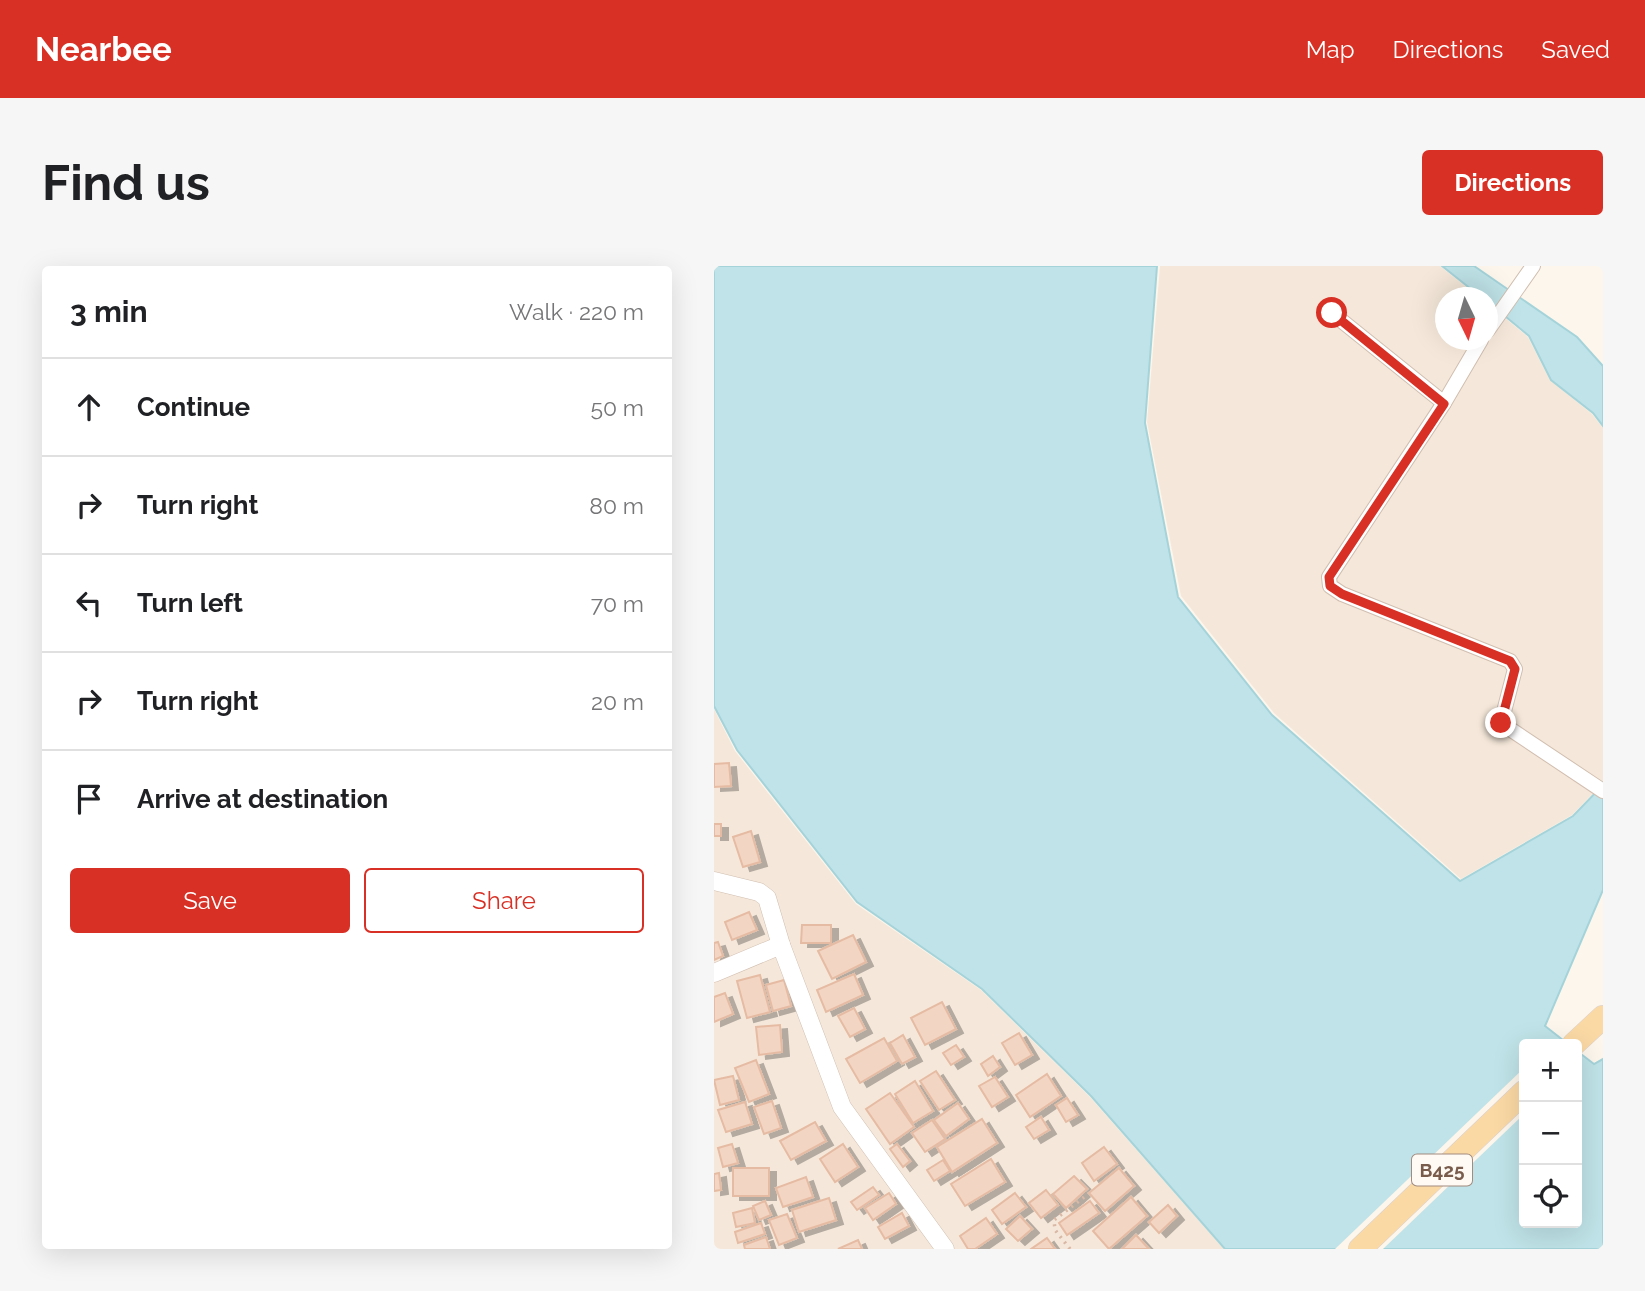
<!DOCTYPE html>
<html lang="en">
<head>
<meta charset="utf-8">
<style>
	:root { --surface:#fff; --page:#f6f6f6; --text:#202124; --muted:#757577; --line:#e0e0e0; --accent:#d93025 }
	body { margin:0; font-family:Raleway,sans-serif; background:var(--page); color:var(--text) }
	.controls { position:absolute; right:21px; bottom:21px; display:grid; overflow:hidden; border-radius:7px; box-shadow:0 7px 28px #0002 }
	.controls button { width:63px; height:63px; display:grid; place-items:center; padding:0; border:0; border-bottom:2px solid var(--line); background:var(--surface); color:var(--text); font:35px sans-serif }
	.compass { position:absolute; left:721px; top:21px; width:63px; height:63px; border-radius:50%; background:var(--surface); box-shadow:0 7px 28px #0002; rotate:175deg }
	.stop { position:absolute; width:21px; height:21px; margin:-16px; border:5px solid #d93025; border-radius:50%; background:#fff }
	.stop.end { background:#d93025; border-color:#fff; box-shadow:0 2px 7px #0008 }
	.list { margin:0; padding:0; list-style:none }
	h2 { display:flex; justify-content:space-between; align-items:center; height:91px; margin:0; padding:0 28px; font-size:30px }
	h2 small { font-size:23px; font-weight:400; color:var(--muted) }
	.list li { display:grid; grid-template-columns:46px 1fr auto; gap:21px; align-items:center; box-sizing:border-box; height:98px; padding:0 28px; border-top:2px solid var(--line) }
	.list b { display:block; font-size:26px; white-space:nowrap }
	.list em { font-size:23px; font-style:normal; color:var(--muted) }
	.actions { display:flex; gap:14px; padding:21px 28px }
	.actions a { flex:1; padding:16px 0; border:2px solid var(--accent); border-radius:7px; text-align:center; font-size:24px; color:var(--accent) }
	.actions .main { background:var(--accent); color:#fff }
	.icon { flex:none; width:38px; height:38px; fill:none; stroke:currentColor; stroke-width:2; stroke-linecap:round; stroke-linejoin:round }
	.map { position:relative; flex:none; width:889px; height:983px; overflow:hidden; border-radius:7px }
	header { display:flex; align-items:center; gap:42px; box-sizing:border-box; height:98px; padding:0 35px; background:var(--accent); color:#fff }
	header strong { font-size:33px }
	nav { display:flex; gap:38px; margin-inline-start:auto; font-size:24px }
	.intro { display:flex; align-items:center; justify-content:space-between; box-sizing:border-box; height:168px; padding:0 42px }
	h1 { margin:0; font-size:49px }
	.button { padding:18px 32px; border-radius:7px; background:var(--accent); color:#fff; font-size:24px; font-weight:700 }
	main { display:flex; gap:42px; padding:0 42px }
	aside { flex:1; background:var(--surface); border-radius:7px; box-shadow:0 7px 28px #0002 }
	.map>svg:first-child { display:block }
	.residential { fill:#f5e8da }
	.water { fill:#bfe3e8; stroke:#a5d3da; stroke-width:2 }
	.pier { fill:#fdf6ec }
	.building { fill:#f3d5c3; stroke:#e6bba3; stroke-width:2; filter:url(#shadow) }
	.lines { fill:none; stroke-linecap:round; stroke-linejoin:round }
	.minor-casing { stroke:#d1beb0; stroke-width:16 }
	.tertiary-casing { stroke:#d1beb0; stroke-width:19 }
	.primary-casing { stroke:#dad1cd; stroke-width:24 }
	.path { stroke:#d9b8a5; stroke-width:3.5; stroke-dasharray:2 5; stroke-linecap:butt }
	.minor { stroke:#fff; stroke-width:14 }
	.tertiary { stroke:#fff; stroke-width:18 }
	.primary { stroke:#fbd9a5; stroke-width:23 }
	.route { stroke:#d93025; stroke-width:9 }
	.labels { text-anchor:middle; stroke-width:6; stroke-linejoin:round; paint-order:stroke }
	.shield { fill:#fffaf3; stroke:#a28b7f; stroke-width:2 }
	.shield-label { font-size:19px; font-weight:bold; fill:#7a5c4d }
</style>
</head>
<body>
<header>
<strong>Nearbee</strong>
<nav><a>Map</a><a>Directions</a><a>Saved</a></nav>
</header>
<div class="intro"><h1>Find us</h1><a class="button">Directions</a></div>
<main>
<aside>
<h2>3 min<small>Walk · 220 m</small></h2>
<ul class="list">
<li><svg class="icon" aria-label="ahead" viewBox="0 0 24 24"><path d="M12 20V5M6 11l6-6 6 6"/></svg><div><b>Continue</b></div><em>50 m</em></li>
<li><svg class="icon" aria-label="right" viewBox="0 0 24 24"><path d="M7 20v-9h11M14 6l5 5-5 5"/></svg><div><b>Turn right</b></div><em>80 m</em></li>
<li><svg class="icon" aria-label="left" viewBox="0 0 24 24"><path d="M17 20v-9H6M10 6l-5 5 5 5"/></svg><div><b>Turn left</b></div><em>70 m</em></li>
<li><svg class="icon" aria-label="right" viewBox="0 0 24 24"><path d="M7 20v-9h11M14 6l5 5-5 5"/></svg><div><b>Turn right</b></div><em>20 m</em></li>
<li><svg class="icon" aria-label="arrive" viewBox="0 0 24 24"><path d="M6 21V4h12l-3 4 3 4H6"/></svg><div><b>Arrive at destination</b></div></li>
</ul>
<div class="actions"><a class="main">Save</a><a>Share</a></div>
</aside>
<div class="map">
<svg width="889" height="983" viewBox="0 0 889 983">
	<defs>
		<filter id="shadow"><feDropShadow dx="7" dy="4" stdDeviation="0" flood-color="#0004"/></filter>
	</defs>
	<rect width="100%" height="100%" fill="#fdf6ec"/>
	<!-- residential -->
	<g class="residential">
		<path d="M446,0H726L765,31L732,32V74H774V38L814,71L836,114L878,148L889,162V517L858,549L747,613L560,447L467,330L433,156Z"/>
		<path d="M0,443L21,485L142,638L267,724L376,831L510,983H0Z"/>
	</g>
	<!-- water -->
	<g class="water">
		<path d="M0,0H443L431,157L464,331L558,449L746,615L859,550L889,519V624L831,760L854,778H810V957H863V785L880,798L889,793V983H511L377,830L268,723L143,636L23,484L0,440Z"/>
		<path d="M728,0H760L863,71L889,100V160L879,147L837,114L815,70L774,36V32L767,31Z"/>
	</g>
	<!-- pier -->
	<path class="pier" d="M810,802V848L669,983H621Z"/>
	<!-- building -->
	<g class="building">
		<path d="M15,497L17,520L0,521V498Z"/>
		<rect x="0" y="558" width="7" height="12"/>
		<path d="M37,565L46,596L29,601L19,571Z"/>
		<path d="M35,646L43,664L18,674L11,656Z"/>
		<path d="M88,659H117V677H87Z"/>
		<path d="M139,669L152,696L118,713L104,685Z"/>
		<path d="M4,676L9,690L0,694V677Z"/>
		<path d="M140,708L149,729L112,746L103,724Z"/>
		<path d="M46,709L56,746L33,752L23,715Z"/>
		<path d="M70,714L77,740L59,745L52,719Z"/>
		<path d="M11,727L19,748L0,756V731Z"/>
		<path d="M228,736L242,763L211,779L197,752Z"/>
		<path d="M140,742L151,763L136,771L124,750Z"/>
		<path d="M66,759L68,786L45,789L42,761Z"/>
		<path d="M305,767L318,789L301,799L288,777Z"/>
		<path d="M189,769L201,791L188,798L176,777Z"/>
		<path d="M170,772L183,795L146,817L132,793Z"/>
		<path d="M242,779L250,791L237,799L229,787Z"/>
		<path d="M279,790L286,801L274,810L267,798Z"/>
		<path d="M42,794L55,828L35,836L21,802Z"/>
		<path d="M222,805L241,834L225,844L206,815Z"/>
		<path d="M333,808L347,830L316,851L302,829Z"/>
		<path d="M19,810L25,834L6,839L0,814Z"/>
		<path d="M281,811L294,831L278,841L265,820Z"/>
		<path d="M201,815L219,845L199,857L181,828Z"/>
		<path d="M176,827L200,861L176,878L152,843Z"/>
		<path d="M353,832L364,849L352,856L342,839Z"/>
		<path d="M58,835L67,862L50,868L40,841Z"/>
		<path d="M31,836L38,858L12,866L4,844Z"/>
		<path d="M244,837L255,853L232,870L220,854Z"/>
		<path d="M327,851L335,864L320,873L312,861Z"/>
		<path d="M268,853L283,877L238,906L223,881Z"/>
		<path d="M218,854L231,873L211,886L198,867Z"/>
		<path d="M101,856L112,875L77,894L66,875Z"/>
		<path d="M18,878L24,897L9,901L4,882Z"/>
		<path d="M129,878L144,901L121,916L106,893Z"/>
		<path d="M183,878L196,895L189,901L176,883Z"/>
		<path d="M390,881L403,898L380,915L368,897Z"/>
		<path d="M277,893L291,916L251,940L237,918Z"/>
		<path d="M229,894L236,905L220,915L213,904Z"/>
		<rect x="19" y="902" width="36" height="28"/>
		<path d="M405,902L420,920L391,945L375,927Z"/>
		<path d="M5,907L7,924L0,925V908Z"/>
		<path d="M360,910L373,923L352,942L339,928Z"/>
		<path d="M92,911L99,931L69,941L62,922Z"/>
		<path d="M159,921L165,929L143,944L137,936Z"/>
		<path d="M332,924L344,939L327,952L315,937Z"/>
		<path d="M175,927L182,938L159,954L151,942Z"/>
		<path d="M301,927L312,941L288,958L278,944Z"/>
		<path d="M417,931L433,950L395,983L379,965Z"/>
		<path d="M115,932L122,954L85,966L78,944Z"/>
		<path d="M51,935L57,949L45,954L39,940Z"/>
		<path d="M376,935L385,947L353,969L345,957Z"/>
		<path d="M454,939L463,950L445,967L435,956Z"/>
		<path d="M38,942L41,957L22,961L19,947Z"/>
		<path d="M188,947L195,960L171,973L164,961Z"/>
		<path d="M73,948L83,972L65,979L55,954Z"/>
		<path d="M306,950L318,963L304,975L292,963Z"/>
		<path d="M272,952L283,968L261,983H254L246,970Z"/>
		<path d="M47,957L51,968L24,977L21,966Z"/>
		<path d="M422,969L435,983H408Z"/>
		<path d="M52,971L56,983H31L30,979Z"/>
		<path d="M333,972L341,983H317Z"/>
		<path d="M144,974L148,983H124Z"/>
	</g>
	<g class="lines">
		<defs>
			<g id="minor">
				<path d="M618,47L730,137"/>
				<path d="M774,64L819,0"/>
				<path d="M767,74L730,137L615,311L616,320L628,328L796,395L801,403L787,457L889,525"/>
			</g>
			<g id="tertiary">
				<path d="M0,615L45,626L53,632L67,679L128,841L231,983"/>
				<path d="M0,707L67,679"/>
			</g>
			<g id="primary">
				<path d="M860,778L889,751"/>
				<path d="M646,983L810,826"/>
			</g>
		</defs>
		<!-- minor casing -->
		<use href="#minor" class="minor-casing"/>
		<!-- tertiary casing -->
		<use href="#tertiary" class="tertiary-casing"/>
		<!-- primary casing -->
		<use href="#primary" class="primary-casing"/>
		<!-- path -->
		<path class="path" d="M356,983L341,964L340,954L373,929"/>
		<!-- minor -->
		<use href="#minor" class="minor"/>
		<!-- tertiary -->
		<use href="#tertiary" class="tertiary"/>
		<!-- primary -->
		<use href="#primary" class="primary"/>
	</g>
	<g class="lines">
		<!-- route -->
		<path class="route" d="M618,47L730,138L615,311L616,320L628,328L796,395L801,403L787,457"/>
	</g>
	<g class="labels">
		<!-- shield labels -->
		<rect class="shield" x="698" y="888.5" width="60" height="31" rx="5"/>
		<g class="shield-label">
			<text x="728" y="911">B425</text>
		</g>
	</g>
</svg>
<div class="controls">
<button>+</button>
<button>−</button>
<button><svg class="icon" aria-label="locate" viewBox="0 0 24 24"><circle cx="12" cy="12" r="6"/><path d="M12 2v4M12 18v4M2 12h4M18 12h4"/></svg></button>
</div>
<svg class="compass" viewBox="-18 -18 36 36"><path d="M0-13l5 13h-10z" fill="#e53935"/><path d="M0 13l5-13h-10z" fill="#757577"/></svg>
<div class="stop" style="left:618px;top:47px"></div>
<div class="stop end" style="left:787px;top:457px"></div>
</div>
</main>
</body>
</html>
